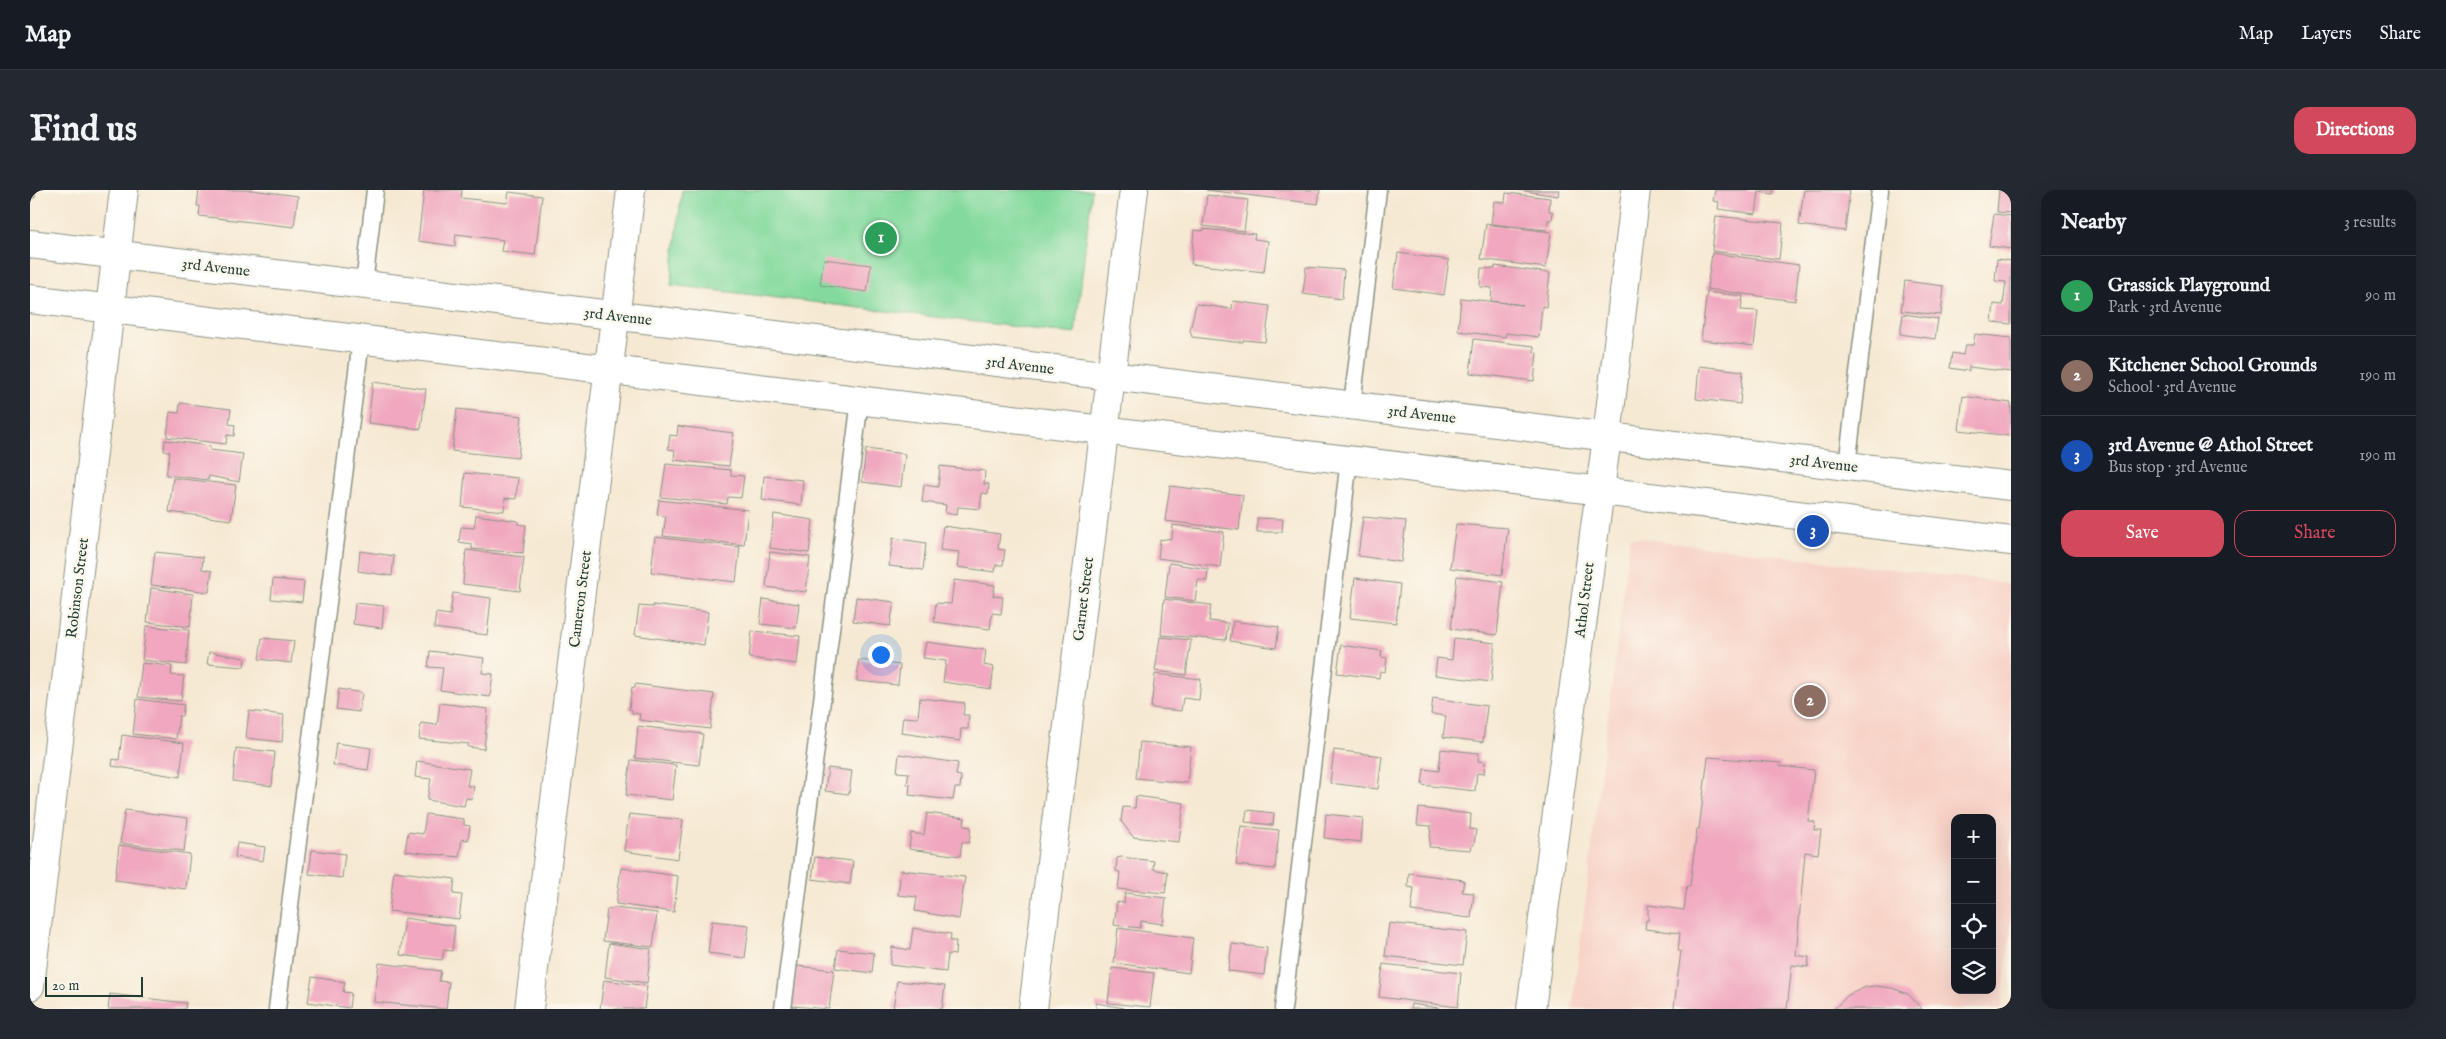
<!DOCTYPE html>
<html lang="en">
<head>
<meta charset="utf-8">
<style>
	:root { --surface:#171b24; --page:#242831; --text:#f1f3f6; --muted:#9ea1a6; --line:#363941; --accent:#d1495b }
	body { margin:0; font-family:"IM FELL English",serif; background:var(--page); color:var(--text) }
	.controls { position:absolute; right:15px; bottom:15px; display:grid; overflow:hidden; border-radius:10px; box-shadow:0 5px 20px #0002 }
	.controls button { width:45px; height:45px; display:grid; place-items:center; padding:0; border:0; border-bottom:1px solid var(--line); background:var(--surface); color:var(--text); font:25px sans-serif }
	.scale { position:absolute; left:15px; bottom:12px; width:98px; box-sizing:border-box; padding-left:5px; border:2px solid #1f3d34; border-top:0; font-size:14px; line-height:18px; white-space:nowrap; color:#1f3d34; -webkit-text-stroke:4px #fbf7ec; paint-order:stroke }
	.you { position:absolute; left:850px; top:464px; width:18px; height:18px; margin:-12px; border:4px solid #fff; border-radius:50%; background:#1a73e8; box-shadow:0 0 0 8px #1a73e833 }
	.badge { display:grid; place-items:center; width:32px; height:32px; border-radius:50%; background:var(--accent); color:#fff; font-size:16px; font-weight:700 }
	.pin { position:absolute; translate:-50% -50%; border:2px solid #fff; box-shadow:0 1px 5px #0006 }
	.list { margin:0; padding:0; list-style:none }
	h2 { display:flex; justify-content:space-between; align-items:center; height:65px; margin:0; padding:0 20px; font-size:21px }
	h2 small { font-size:16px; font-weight:400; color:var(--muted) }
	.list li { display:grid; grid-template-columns:32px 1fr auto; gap:15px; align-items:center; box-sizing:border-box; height:80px; padding:0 20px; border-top:1px solid var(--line) }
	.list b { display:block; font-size:19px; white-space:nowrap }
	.list p { margin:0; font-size:16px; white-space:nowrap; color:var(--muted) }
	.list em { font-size:16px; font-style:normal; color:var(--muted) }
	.actions { display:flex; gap:10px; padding:15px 20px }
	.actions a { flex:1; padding:11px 0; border:1px solid var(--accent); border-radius:15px; text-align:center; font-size:18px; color:var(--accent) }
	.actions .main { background:var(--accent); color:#fff }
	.icon { flex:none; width:28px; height:28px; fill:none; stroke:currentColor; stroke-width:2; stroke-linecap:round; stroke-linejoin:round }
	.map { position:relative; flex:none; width:1981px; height:819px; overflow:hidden; border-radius:15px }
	header { display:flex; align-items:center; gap:30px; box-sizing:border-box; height:70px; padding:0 25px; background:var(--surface); border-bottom:1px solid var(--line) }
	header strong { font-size:24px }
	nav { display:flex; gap:28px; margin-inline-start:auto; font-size:18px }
	.intro { display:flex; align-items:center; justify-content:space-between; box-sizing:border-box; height:120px; padding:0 30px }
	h1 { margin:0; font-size:35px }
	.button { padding:12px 22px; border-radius:15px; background:var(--accent); color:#fff; font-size:18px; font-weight:700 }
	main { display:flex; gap:30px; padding:0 30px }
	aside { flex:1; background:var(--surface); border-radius:15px; box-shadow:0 5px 20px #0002 }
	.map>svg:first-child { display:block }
	.built { fill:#f7d1c6; fill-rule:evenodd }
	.green { fill:#84da9e; stroke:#528c69 }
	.building { fill:#f0a7bf }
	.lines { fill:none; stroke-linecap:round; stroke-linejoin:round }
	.service-casing { stroke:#8a9384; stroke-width:19 }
	.minor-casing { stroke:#8a9384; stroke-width:30 }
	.service { stroke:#fff; stroke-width:16 }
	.minor { stroke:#fff; stroke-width:28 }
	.labels { text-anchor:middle; stroke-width:5; stroke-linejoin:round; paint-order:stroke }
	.street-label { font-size:15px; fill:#1f3d34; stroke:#fbf7ec }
</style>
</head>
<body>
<header>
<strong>Map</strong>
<nav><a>Map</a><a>Layers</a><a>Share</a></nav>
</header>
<div class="intro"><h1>Find us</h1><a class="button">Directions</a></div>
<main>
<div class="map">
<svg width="1981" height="819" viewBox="0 0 1981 819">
	<rect width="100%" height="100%" fill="#fbf7ec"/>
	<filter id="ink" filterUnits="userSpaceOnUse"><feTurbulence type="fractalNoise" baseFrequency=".02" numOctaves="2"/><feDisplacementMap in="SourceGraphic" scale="10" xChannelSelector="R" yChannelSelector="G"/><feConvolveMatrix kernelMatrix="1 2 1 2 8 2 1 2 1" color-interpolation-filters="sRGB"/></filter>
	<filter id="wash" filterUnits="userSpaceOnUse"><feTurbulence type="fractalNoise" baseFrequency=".0096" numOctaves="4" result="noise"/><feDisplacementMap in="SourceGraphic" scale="20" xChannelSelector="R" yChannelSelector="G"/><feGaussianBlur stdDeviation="1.12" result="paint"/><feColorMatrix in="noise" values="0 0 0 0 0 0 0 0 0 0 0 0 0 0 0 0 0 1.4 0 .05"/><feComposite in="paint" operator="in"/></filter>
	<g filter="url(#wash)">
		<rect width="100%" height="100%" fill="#f6e9d3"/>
		<!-- built -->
		<path class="built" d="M1600,347L1981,394V738L1971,819H1542ZM1925,628H1962V800H1925Z"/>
		<!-- green -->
		<path class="green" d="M652,0H1062L1045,144L641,95Z"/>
		<g id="blocks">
			<!-- building -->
			<g class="building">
				<path d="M0,0H6L5,8H0Z"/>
				<path d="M169,0H222L268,6L264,37L169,26L170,16H167Z"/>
				<path d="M394,0H432L431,8L477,13L479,2L512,6L505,65L471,61L473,50L426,44L425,56L388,51Z"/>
				<path d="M1176,0H1290L1288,14Z"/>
				<path d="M1488,0H1529L1528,6Z"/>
				<path d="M1685,0H1744L1743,4L1729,2L1726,24L1688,19L1689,12L1683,11Z"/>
				<path d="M1774,0H1820L1815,41L1769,35Z"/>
				<path d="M1969,0H1981V23L1967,22Z"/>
				<path d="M1476,3L1520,8L1519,21L1523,22L1522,30H1518L1517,40L1461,34L1464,11L1475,13Z"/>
				<path d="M1177,5L1218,10L1214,41L1173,36Z"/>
				<path d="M1964,24L1981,26V59L1959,56Z"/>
				<path d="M1686,26L1753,33L1749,69L1682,61Z"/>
				<path d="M1456,34L1521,42L1516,78L1451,69Z"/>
				<path d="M1173,39L1225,44L1224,49L1238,51L1234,82L1161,74L1164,40L1173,41Z"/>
				<path d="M1368,63L1419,70L1414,105L1363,98Z"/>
				<path d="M1682,63L1769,75L1765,111L1677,99Z"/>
				<path d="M794,69L841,75L837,102L790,95Z"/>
				<path d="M1967,69L1981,71V134L1962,132L1964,114L1973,115L1976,92L1965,91Z"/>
				<path d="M1465,76L1520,83L1516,117L1512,116L1509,147L1476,143L1475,147L1428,141L1431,108L1493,115L1461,111L1462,98L1450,97L1451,78L1465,79Z"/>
				<path d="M1276,77L1314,80L1312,109L1273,104Z"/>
				<path d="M1875,91L1914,96L1911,125L1871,121Z"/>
				<path d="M1677,102L1713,106L1711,120L1728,121L1724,156L1671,150Z"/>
				<path d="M1203,111L1240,116L1235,152L1213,150V152H1204L1162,147L1160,140L1166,114L1202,119Z"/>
				<path d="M1873,124L1908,129L1905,149L1870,144Z"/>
				<path d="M1945,144L1981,148V182L1939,177V181L1920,178L1922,163L1933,165L1935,155H1943Z"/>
				<path d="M1444,149L1504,156V162L1507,163L1504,191L1440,183Z"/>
				<path d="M1669,176L1713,181L1710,214L1666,209Z"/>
				<path d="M343,192L396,199L391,239L338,233Z"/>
				<path d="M1933,206L1981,213V246L1929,240Z"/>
				<path d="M150,213L201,219L199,234L205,235L204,246L197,245L196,254L137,247L140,222L149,223Z"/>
				<path d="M427,219L492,226L488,268L422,261Z"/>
				<path d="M648,236L704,243L699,276L644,270L645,260L638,259L640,245L647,246Z"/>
				<path d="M135,250L180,256V260L213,264L209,292L179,286L178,290L136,285L140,262L134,261Z"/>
				<path d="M836,259L875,264L871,297L832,292Z"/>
				<path d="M636,274L701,280V285L714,286L711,308L698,307L697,314L631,307Z"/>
				<path d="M910,276L955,281L954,294H959L958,304L952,303L950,319L928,317L927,325L915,323L916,315L892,312L894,295L908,297Z"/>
				<path d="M435,283L488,288L486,309L475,308L474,321L432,317Z"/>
				<path d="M734,286L773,290L771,315L732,310Z"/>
				<path d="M143,288L206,295L201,330L139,322Z"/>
				<path d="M1140,296L1213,305L1209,340L1135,331Z"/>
				<path d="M629,310L718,320L714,355L633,346L636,326L627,325Z"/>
				<path d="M744,324L783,330L779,363L740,358Z"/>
				<path d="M446,325L488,331V334L496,335L493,363L442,359V354L429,352L431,337L444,338Z"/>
				<path d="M1333,327L1376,331L1371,372L1328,366Z"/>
				<path d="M1227,328L1253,329L1252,342H1227Z"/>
				<path d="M1426,334L1478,338L1472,385L1420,378Z"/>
				<path d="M1143,335L1194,342L1190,377L1128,368L1130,350L1142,348Z"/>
				<path d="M913,336L970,344L968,359L975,360L973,375H966L965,382L927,377L929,362L910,360Z"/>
				<path d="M625,347L710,357L706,392L621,382Z"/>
				<path d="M863,348L896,353L893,380L859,376Z"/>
				<path d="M436,360L494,367L490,401L433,394Z"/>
				<path d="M330,361L364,366L362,386L328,381Z"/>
				<path d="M125,362L173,367L172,379L182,381L179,402L121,395Z"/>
				<path d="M740,362L780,367L776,402L736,397Z"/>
				<path d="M1139,373L1178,379L1177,391L1168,390L1165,411L1135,407Z"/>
				<path d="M1427,386L1473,392L1467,445L1421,439Z"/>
				<path d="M1325,388L1370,394L1366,433L1320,428Z"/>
				<path d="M243,389L274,392L272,412L241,409Z"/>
				<path d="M924,390L965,395L963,406L973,407L971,424L962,423L960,439L904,432L906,413L921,414Z"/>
				<path d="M121,398L163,404L160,437L117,432Z"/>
				<path d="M423,403L461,408L457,445L404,438L406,423L420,425Z"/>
				<path d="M826,407L864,412L860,436L823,431Z"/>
				<path d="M733,409L769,414L766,438L730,434Z"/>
				<path d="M1134,409L1181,415L1179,431L1198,433L1196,450L1131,445Z"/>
				<path d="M325,413L354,416L352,438L323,434Z"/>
				<path d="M623,415L678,422L674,455L605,445L609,416L623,417Z"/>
				<path d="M1203,431L1249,437L1246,458L1200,451Z"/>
				<path d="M116,436L159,440L156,475L112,470Z"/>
				<path d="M722,441L770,446L767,474L719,468Z"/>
				<path d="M1130,447L1161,450L1156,485L1125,481Z"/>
				<path d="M232,448L264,451L261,473L229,469Z"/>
				<path d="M1424,448L1465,453L1461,492L1405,485L1407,468L1422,470Z"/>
				<path d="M896,452L956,460L954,475L964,477L961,499L913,492L916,471L893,468Z"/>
				<path d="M1311,455L1352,461L1351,467L1357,468L1355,482L1350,481L1349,488L1307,483Z"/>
				<path d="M400,461L454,468L452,483L463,484L460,507L410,500L413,478L398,477Z"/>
				<path d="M179,462L215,468L214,477L177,474Z"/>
				<path d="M829,470L870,475L868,495L827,491Z"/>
				<path d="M112,473L142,476L141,485L154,486L151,511L108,507Z"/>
				<path d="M1125,484L1171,489L1169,510L1153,508L1151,521L1121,518Z"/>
				<path d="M605,494L684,504L680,539L609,530L610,524L602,523V520L599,519L602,497L605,498Z"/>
				<path d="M309,499L332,503L329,522L306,519Z"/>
				<path d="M890,508L935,513L933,525H939L938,539H931L930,551L871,543L873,527L888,528Z"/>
				<path d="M1403,508L1457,516L1453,552L1413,547L1416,526L1401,524Z"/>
				<path d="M107,509L154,515L152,526H149L146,549L103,544Z"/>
				<path d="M410,513L458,519L454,559L438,557L439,554L389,549L391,533L407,535Z"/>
				<path d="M219,521L254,525L252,552L216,548Z"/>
				<path d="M608,536L673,544L669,575L605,568Z"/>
				<path d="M92,545L154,553L150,587L82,576L83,569L89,570Z"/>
				<path d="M1110,552L1161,557L1157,593L1106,588Z"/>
				<path d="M306,553L341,558L338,580L303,575Z"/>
				<path d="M206,558L245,562L242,596L203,591Z"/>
				<path d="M1411,559L1449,563L1448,571L1455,572L1454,584L1447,583L1445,601L1392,595L1394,579L1409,581Z"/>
				<path d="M1304,560L1352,566L1348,599L1300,593Z"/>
				<path d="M869,564L928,573L926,585L931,586L930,598H925L923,610L879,605L880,595L877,594L879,583L867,582Z"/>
				<path d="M1678,567L1751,573L1750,576L1784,580L1778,631L1785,632L1784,640H1791L1788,664L1775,662L1766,765L1779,767L1778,777L1762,775L1757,819H1647L1644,817L1651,761H1648L1650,743L1615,739L1616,730L1618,731V715L1654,720L1657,696H1660L1667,639H1669Z"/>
				<path d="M601,570L646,575L642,610L596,605Z"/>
				<path d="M387,571L440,579L437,596H444L442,609L436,608L434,616L397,610L401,589L385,587Z"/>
				<path d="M798,578L822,581L819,604L795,601Z"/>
				<path d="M1106,606L1154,613L1149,652L1103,647L1091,631L1093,617L1105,618Z"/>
				<path d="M1389,618L1441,624L1440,639L1446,640L1444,655H1442L1441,660L1399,657L1401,636L1387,635Z"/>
				<path d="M95,620L158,628L154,661L90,653Z"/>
				<path d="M1217,620L1244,623L1243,635L1215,632Z"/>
				<path d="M897,623L935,628L934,636L941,637L939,653L932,652L930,666L879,659L881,643L894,645Z"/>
				<path d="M396,624L434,629V635L440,636L438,650L432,649L429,667L375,661L378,642L393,644Z"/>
				<path d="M599,624L653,630L648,669L594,661Z"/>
				<path d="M1296,624L1333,628L1331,652L1294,648Z"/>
				<path d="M1211,636L1249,640L1245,679L1206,675Z"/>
				<path d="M207,653L235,657L233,671L205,667Z"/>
				<path d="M89,655L160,664L156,699L85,690Z"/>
				<path d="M282,660L315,664L312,688L279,684Z"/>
				<path d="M785,667L823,671L820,694L782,689Z"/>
				<path d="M1091,667L1124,671L1123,679L1138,682L1135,703L1088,699L1090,682L1086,681L1087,668Z"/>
				<path d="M591,678L648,686L644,722L586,714Z"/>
				<path d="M871,680L935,687L929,729L885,721L887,707L868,705Z"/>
				<path d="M364,681L425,689L423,704L432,705L429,729L359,721Z"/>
				<path d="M1379,683L1434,690L1432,702L1444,703L1441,728L1381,721L1384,698L1378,697Z"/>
				<path d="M1095,703L1136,708L1133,734L1111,731L1110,738L1084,735L1087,712L1094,713Z"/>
				<path d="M585,718L627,723L623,757L573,751L577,719Z"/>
				<path d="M375,728L425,736L422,761L414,760L412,770L370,765Z"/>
				<path d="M682,731L719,735L715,768L678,763Z"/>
				<path d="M1359,733L1437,742L1433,775L1355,766Z"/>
				<path d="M883,738L921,744L920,751H926L925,765L918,764L916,782L860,775L862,757L880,760Z"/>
				<path d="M1088,738L1163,748L1159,783L1084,773Z"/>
				<path d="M579,753L621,759L617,793L575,787Z"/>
				<path d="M1202,754L1237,758L1234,785L1198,781Z"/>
				<path d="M808,759L844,763L842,783L805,778Z"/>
				<path d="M349,773L411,781L409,791L419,792L416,819L344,812Z"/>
				<path d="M1353,774L1431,783L1428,817L1349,807Z"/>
				<path d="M767,776L804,780L799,819L762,816Z"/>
				<path d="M1082,778L1124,783L1120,817L1078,813Z"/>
				<path d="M282,787L315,792L313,802L321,803L319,818L278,812Z"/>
				<path d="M574,790L617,796L614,819H570Z"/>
				<path d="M867,791L915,796L912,819H863Z"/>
				<path d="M1845,796L1862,798L1878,804L1892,819H1804L1818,805L1836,797Z"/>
				<path d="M80,804L156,813L155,819H78Z"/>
				<path d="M1066,813L1094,818V819H1066Z"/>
				<path d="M1381,814L1409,818V819H1380Z"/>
			</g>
		</g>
	</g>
	<g filter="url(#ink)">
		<use href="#blocks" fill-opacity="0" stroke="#8a9384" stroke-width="1"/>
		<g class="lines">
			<defs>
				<g id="service">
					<path d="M334,95L345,0"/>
					<path d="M1322,215L1348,0"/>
					<path d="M1817,276L1850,0"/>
					<path d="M247,819L331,150"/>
					<path d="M753,819L830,210"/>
					<path d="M1253,819L1319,270"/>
				</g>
				<g id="minor">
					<path d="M0,54L1981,296"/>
					<path d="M0,109L1981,351"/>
					<path d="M0,796L94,0"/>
					<path d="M499,819L601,0"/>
					<path d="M1003,819L1104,0"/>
					<path d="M1501,819L1577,247L1606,0"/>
				</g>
			</defs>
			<!-- service casing -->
			<use href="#service" class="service-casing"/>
			<!-- minor casing -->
			<use href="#minor" class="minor-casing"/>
			<!-- service -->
			<use href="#service" class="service"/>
			<!-- minor -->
			<use href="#minor" class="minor"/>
		</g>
	</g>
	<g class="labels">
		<!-- street labels -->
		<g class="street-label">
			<text transform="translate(186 77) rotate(7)" y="5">3rd Avenue</text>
			<text transform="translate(588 126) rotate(7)" y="5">3rd Avenue</text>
			<text transform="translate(990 175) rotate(7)" y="5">3rd Avenue</text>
			<text transform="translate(1392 224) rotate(7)" y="5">3rd Avenue</text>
			<text transform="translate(1794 273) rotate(7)" y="5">3rd Avenue</text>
			<text transform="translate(47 398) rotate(-83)" y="5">Robinson Street</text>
			<text transform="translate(550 409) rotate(-83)" y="5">Cameron Street</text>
			<text transform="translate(1053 409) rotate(-83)" y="5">Garnet Street</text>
			<text transform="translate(1554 410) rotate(-83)" y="5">Athol Street</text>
		</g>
	</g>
</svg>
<div class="controls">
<button>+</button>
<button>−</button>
<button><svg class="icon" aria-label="locate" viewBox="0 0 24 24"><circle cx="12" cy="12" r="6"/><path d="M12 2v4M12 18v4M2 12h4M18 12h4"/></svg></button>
<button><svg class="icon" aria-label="layers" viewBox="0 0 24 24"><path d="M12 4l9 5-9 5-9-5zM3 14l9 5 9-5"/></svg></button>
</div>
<div class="scale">20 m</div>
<div class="you"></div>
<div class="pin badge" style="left:851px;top:48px;background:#2e9e5b">1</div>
<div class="pin badge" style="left:1780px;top:511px;background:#8d6e63">2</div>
<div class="pin badge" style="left:1783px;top:341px;background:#1a4fb4">3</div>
</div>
<aside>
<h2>Nearby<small>3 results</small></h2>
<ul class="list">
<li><span class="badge" style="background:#2e9e5b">1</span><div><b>Grassick Playground</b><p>Park · 3rd Avenue</p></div><em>90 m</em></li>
<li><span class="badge" style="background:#8d6e63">2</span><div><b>Kitchener School Grounds</b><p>School · 3rd Avenue</p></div><em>190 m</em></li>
<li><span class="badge" style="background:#1a4fb4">3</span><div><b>3rd Avenue @ Athol Street</b><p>Bus stop · 3rd Avenue</p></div><em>190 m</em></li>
</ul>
<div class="actions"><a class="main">Save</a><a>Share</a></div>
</aside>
</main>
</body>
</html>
